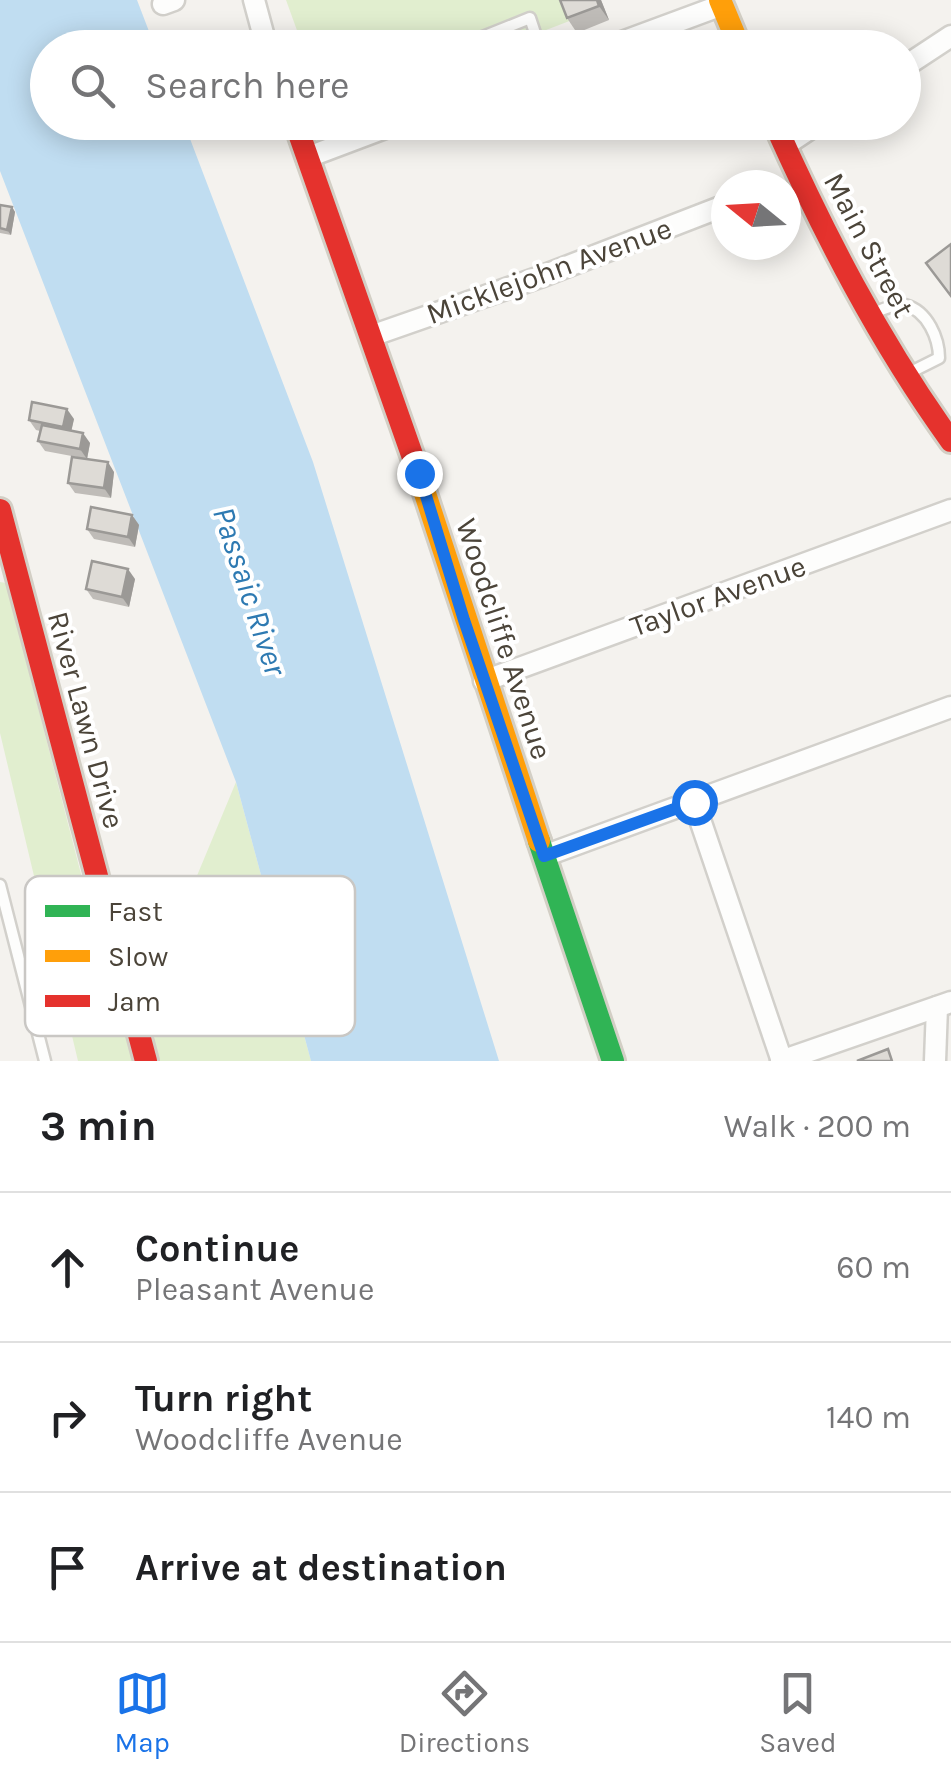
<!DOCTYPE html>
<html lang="en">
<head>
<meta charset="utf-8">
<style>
	:root { --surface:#fff; --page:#f2f2f2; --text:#202124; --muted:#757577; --line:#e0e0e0; --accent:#1a73e8 }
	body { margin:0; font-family:Karla,sans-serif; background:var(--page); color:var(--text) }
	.compass { position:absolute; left:711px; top:170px; width:90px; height:90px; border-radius:50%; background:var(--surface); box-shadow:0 5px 25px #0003; rotate:288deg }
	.stop { position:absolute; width:30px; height:30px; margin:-22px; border:8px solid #1a73e8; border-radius:50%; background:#fff }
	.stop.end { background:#1a73e8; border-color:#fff; box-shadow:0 2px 10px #0008 }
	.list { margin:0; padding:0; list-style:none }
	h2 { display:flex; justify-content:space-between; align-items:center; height:130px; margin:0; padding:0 40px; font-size:42px }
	h2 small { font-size:32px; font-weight:400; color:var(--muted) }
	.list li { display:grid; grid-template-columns:65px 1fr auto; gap:30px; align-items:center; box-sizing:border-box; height:150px; padding:0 40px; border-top:2px solid var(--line) }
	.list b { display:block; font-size:38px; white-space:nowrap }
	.list p { margin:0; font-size:32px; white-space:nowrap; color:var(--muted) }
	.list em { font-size:32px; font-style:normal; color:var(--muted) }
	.icon { flex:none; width:55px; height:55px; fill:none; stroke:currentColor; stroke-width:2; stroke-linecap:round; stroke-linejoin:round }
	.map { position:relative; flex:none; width:951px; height:1061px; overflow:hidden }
	.search { position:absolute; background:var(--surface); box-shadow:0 5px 25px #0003; left:30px; right:30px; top:30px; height:110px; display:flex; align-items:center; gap:25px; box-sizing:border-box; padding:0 35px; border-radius:55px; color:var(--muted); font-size:38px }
	.sheet { height:580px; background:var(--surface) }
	nav { display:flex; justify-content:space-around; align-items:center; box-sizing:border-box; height:140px; border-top:2px solid var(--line); background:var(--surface); font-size:28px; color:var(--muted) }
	nav a { display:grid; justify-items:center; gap:5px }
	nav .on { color:var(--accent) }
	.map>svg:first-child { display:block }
	.green { fill:#e1eecf }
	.water { fill:#c0ddf1 }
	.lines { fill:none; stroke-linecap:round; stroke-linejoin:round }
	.lane-casing { stroke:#d2d0cb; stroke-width:15 }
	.street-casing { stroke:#d2d0cb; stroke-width:25 }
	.fast-casing { stroke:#d3cfc5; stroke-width:28 }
	.slow-casing { stroke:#d3cfc5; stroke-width:28 }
	.jam-casing { stroke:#d3cfc5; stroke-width:28 }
	.lane { stroke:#fdfdfc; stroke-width:10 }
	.street { stroke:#fdfdfc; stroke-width:20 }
	.fast { stroke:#30b455; stroke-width:22 }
	.slow { stroke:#ff9f0a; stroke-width:22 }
	.jam { stroke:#e5322d; stroke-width:22 }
	.wall { fill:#bfbcb8 }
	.shaded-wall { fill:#9b9996 }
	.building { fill:#dedbd6; stroke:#9b9996; stroke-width:2.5 }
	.route { stroke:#1a73e8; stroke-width:12 }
	.labels { text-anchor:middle; stroke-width:8; stroke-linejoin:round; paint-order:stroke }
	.street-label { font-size:30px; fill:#4b4439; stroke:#fff }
	.water-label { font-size:32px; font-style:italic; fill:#2e7ab2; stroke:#fff }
	.key { fill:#fff; stroke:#c9c7c4; stroke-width:2.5 }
	.key-label { font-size:28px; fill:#4b4439 }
</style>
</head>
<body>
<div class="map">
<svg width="951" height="1061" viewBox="0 0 951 1061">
	<rect width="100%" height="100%" fill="#f4f2ee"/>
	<!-- green -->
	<g class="green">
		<path d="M286,0H565L572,20L502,47H303Z"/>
		<path d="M0,582L6,583L107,975L164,955L236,782L311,1061H78L0,733Z"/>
	</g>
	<!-- water -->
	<path class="water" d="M0,0H137L155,47L48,48V122L184,123L313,462L499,1061H311L236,782L0,171Z"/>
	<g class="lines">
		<defs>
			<g id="lane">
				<path d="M455,48L530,18L540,48"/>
				<path d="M873,313C882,310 895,303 905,305C928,311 939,339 939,358L907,374"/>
				<path d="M0,885L45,1061"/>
			</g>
			<g id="street">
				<path d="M254,0L267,48"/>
				<path d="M163,4L174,0"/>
				<path d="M606,48L722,5"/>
				<path d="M904,67L951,36"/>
				<path d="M784,146L820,122"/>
				<path d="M308,157L401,122"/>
				<path d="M371,336L540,277L726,205"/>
				<path d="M484,681L951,510"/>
				<path d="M694,802L782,1061"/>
				<path d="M544,856L951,707"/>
				<path d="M781,1061L951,1002"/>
				<path d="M935,1061L937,1007"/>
			</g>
			<path id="fast" d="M539,841L613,1061"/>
			<g id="slow">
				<path d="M720,0L740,48"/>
				<path d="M417,469L539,841"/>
			</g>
			<g id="jam">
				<path d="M295,122L417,469"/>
				<path d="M774,122C824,234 879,341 951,441"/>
				<path d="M0,510L146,1061"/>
			</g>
		</defs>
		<!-- lane casing -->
		<use href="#lane" class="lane-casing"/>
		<!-- street casing -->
		<use href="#street" class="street-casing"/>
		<!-- fast casing -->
		<use href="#fast" class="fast-casing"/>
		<!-- slow casing -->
		<use href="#slow" class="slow-casing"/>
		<!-- jam casing -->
		<use href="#jam" class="jam-casing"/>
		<!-- lane -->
		<use href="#lane" class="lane"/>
		<!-- street -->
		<use href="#street" class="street"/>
		<!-- fast -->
		<use href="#fast" class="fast"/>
		<!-- slow -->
		<use href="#slow" class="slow"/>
		<!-- jam -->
		<use href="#jam" class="jam"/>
	</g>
	<!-- wall -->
	<g class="wall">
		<path d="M601,0L609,20L577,33L567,18Z"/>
		<path d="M0,205L12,207L15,212L11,235L0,233Z"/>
		<path d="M74,419L71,431L90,443L87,459L114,472L111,498L75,493L68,483L77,457L45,451L38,441L40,431L36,430L29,420Z"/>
		<path d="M132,515L139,525L135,547L94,539L87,529Z"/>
		<path d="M135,579L129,607L93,599L86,589Z"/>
	</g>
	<!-- shaded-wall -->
	<g class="shaded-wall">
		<path d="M597,0H601L609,20L599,6Z"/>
		<path d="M12,207L15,212L11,235L7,230Z"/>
		<path d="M67,409L74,419L70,437L63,427Z"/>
		<path d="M83,433L90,443L87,459L80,449Z"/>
		<path d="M108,462L114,472L111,498L104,488Z"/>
		<path d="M132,515L139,525L135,547L128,537Z"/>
		<path d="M128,569L135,579L129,607L122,597Z"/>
	</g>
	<!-- building -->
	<g class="building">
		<path d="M560,0H597L599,6L567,18Z"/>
		<path d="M0,205L12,207L7,230L0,228Z"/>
		<path d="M951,244V296L926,263Z"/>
		<path d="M32,402L67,409L63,427L29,420Z"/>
		<path d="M42,425L83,433L80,449L38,441Z"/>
		<path d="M72,457L108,462L104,488L68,483Z"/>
		<path d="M91,507L132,515L128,537L87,529Z"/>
		<path d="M92,561L128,569L122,597L86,589Z"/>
		<path d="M888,1049L892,1061H857Z"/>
	</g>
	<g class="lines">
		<!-- route -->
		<path class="route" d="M419,473L464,620L544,856L694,802"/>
	</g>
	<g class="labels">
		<!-- street labels -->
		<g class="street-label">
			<text transform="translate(869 245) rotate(62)" y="10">Main Street</text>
			<text transform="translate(549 271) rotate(-20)" y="10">Micklejohn Avenue</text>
			<text transform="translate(718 596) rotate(-20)" y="10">Taylor Avenue</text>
			<text transform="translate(504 639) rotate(72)" y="10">Woodcliffe Avenue</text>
			<text transform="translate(86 720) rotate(75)" y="10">River Lawn Drive</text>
		</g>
		<!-- water labels -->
		<g class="water-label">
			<text transform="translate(250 591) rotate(72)" y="11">Passaic River</text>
		</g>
	</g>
	<!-- legend -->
	<rect x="25" y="876" width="330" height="160" rx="15" class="key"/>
	<rect x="45" y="905" width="45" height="12" fill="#30b455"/>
	<rect x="45" y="950" width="45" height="12" fill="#ff9f0a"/>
	<rect x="45" y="995" width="45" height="12" fill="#e5322d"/>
	<g class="key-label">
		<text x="108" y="921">Fast</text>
		<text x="108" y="966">Slow</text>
		<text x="108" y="1011">Jam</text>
	</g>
</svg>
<svg class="compass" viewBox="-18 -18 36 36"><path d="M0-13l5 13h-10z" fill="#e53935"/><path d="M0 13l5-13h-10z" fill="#757577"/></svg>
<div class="stop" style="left:694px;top:802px"></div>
<div class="stop end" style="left:419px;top:473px"></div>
<div class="search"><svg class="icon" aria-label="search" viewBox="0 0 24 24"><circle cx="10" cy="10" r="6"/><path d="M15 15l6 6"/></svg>Search here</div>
</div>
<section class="sheet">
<h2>3 min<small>Walk · 200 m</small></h2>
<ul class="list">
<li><svg class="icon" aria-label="ahead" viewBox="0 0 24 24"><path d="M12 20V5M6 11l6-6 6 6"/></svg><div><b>Continue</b><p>Pleasant Avenue</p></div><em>60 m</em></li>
<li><svg class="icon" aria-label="right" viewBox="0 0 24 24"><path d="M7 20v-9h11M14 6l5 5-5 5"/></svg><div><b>Turn right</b><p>Woodcliffe Avenue</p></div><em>140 m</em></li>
<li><svg class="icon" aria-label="arrive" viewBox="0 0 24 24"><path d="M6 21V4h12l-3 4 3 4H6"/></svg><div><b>Arrive at destination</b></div></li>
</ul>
</section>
<nav>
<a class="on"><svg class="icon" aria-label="map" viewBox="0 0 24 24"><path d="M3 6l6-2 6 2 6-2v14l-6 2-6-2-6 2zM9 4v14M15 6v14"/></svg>Map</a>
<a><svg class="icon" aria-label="directions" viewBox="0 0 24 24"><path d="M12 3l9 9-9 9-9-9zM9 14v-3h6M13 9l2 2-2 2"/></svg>Directions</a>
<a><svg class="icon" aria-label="saved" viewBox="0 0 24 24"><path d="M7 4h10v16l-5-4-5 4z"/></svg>Saved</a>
</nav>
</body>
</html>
